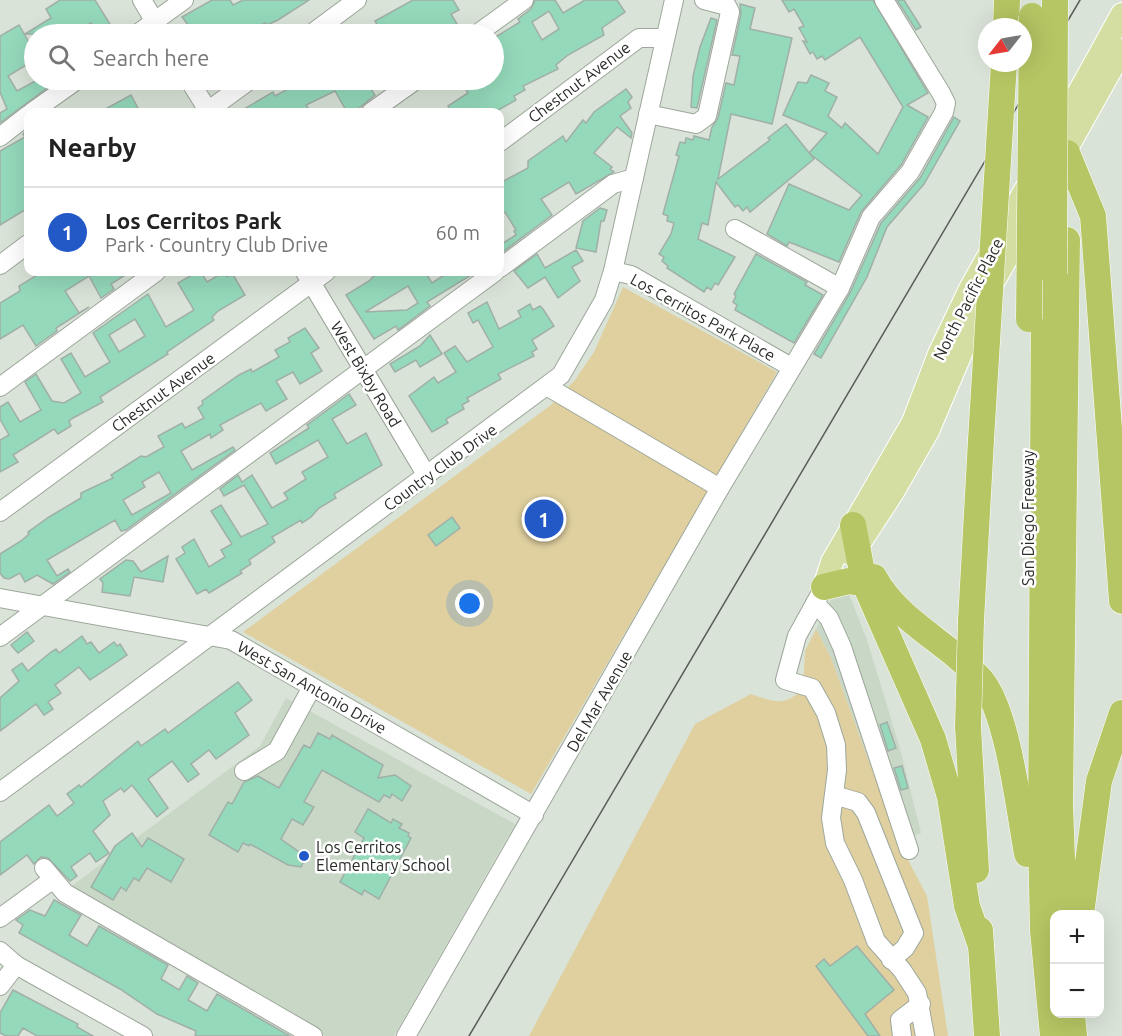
<!DOCTYPE html>
<html lang="en">
<head>
<meta charset="utf-8">
<style>
	:root { --surface:#fff; --page:#f6f6f6; --text:#222; --muted:#767676; --line:#e0e0e0; --accent:#2359c6 }
	body { margin:0; font-family:Ubuntu,sans-serif; background:var(--page); color:var(--text) }
	.controls { position:absolute; right:18px; bottom:18px; display:grid; overflow:hidden; border-radius:12px; box-shadow:0 6px 24px #0002 }
	.controls button { width:54px; height:54px; display:grid; place-items:center; padding:0; border:0; border-bottom:2px solid var(--line); background:var(--surface); color:var(--text); font:30px sans-serif }
	.compass { position:absolute; left:978px; top:18px; width:54px; height:54px; border-radius:50%; background:var(--surface); box-shadow:0 6px 24px #0002; rotate:239deg }
	.you { position:absolute; left:470px; top:604px; width:21px; height:21px; margin:-15px; border:4px solid #fff; border-radius:50%; background:#1a73e8; box-shadow:0 0 0 9px #1a73e833 }
	.badge { display:grid; place-items:center; width:39px; height:39px; border-radius:50%; background:var(--accent); color:#fff; font-size:20px; font-weight:700 }
	.pin { position:absolute; translate:-50% -50%; border:3px solid #fff; box-shadow:0 2px 6px #0006 }
	.list { margin:0; padding:0; list-style:none }
	h2 { display:flex; justify-content:space-between; align-items:center; height:78px; margin:0; padding:0 24px; font-size:26px }
	h2 small { font-size:20px; font-weight:400; color:var(--muted) }
	.list li { display:grid; grid-template-columns:39px 1fr auto; gap:18px; align-items:center; box-sizing:border-box; height:90px; padding:0 24px; border-top:2px solid var(--line) }
	.list b { display:block; font-size:22px; white-space:nowrap }
	.list p { margin:0; font-size:20px; white-space:nowrap; color:var(--muted) }
	.list em { font-size:20px; font-style:normal; color:var(--muted) }
	.icon { flex:none; width:33px; height:33px; fill:none; stroke:currentColor; stroke-width:2; stroke-linecap:round; stroke-linejoin:round }
	.map { position:relative; flex:none; width:1122px; height:1036px; overflow:hidden }
	.search { position:absolute; background:var(--surface); box-shadow:0 6px 24px #0002; left:24px; top:24px; width:480px; height:66px; display:flex; align-items:center; gap:15px; box-sizing:border-box; padding:0 21px; border-radius:33px; color:var(--muted); font-size:22px }
	.panel { position:absolute; background:var(--surface); box-shadow:0 6px 24px #0002; left:24px; top:108px; width:480px; height:168px; border-radius:12px }
	.map>svg:first-child { display:block }
	.built { fill:#c9d8c6 }
	.green { fill:#e0d09f }
	.building { fill:#94d9ba; stroke:#a0afa8; stroke-width:1.5; fill-rule:evenodd }
	.lines { fill:none; stroke-linecap:round; stroke-linejoin:round }
	.minor-casing { stroke:#9da79b; stroke-width:20 }
	.major-casing { stroke:#fff; stroke-width:24 }
	.highway-casing { stroke:#fff; stroke-width:27 }
	.minor { stroke:#fff; stroke-width:18 }
	.major { stroke:#d4dda2; stroke-width:22 }
	.highway { stroke:#b7c664; stroke-width:26 }
	.tram { stroke:#585d57; stroke-width:1.5 }
	.highway-bridge-casing { stroke:#fff; stroke-width:27; stroke-linecap:butt }
	.highway-bridge { stroke:#b7c664; stroke-width:26 }
	.poi-dot { fill:#2359c6; stroke:#fff; stroke-width:2 }
	.labels { text-anchor:middle; stroke-width:5; stroke-linejoin:round; paint-order:stroke }
	.street-label { font-size:16px; fill:#292d28; stroke:#fff }
	.poi-label { font-size:16px; fill:#292d28; stroke:#fff; text-anchor:start }
</style>
</head>
<body>
<div class="map">
<svg width="1122" height="1036" viewBox="0 0 1122 1036">
	<rect width="100%" height="100%" fill="#d9e3d7"/>
	<!-- built -->
	<g class="built">
		<path d="M847,589L867,640L899,745L921,833L898,841L831,658L816,629L831,599Z"/>
		<path d="M286,698L515,824L394,1036H326L69,888L260,746Z"/>
	</g>
	<!-- green -->
	<g class="green">
		<path d="M623,287L777,372L531,794L243,632L551,405L575,380L594,352Z"/>
		<path d="M816,629L831,658L898,841L927,896L948,1036H529L695,724L751,694C774,702 784,707 803,689L805,651Z"/>
	</g>
	<!-- building -->
	<g class="building">
		<path d="M60,0H95L116,34H100L91,23L73,34L68,26L54,34H25L51,18L46,9Z"/>
		<path d="M212,0H230L233,5L243,0H309L278,20L267,25L265,23L246,34H195L182,17Z"/>
		<path d="M413,0H453L459,10L451,14L463,34H383L375,21Z"/>
		<path d="M535,0H555L563,13L585,0H617L625,12L602,28L604,35L568,55L556,65L558,69L523,86L525,90L514,96L516,100L495,112H452L448,106L468,93L460,80H494V38L520,22L518,19L531,9ZM549,11L559,29L542,40L532,22Z"/>
		<path d="M782,0H873L928,93L907,105L928,117L901,165L861,212L839,262L789,242L787,246L767,234L789,184L849,210L862,195L809,153L827,133L783,115L798,82L807,83L811,75L829,83L825,91L837,97L828,116L842,128L845,123L878,154L903,107L860,37L825,60L822,56L817,59L813,52L810,54L803,41L807,42L799,28L804,26L794,9L789,12Z"/>
		<path d="M897,0H904L921,27L916,30Z"/>
		<path d="M740,4L755,8L750,29L792,38L772,124L731,114L718,179L770,140L768,138L786,124L814,159L750,212L747,207L743,211L738,205L735,207L716,182L708,225L702,223L698,239L735,257L718,285L715,283L711,290L707,287L704,292L667,268L668,266L662,261L664,257L659,254L671,234L674,223L667,221L668,216L663,214L679,156L676,155L680,142L685,143L686,138L693,140L694,136L709,140L712,127L718,118L726,83L734,85L740,56L732,55L741,14Z"/>
		<path d="M711,18L717,20L697,108L691,107L693,76L700,47Z"/>
		<path d="M19,25L34,51V79L26,65L8,76L17,91L37,80H58L0,123V113L7,109L0,92V36Z"/>
		<path d="M305,80H365L375,95L354,112H347L335,91L306,105L311,112H239L273,92L275,96Z"/>
		<path d="M626,89L632,97L628,102L631,108L620,116L632,133L631,138L617,127L594,153L612,167L610,169L614,172L576,194L569,182L541,199L552,215L500,254V245L516,235L514,231L516,230L505,212L500,216V183L528,168V161L563,136L566,142L583,120L586,123L594,112Z"/>
		<path d="M131,95L140,112H100Z"/>
		<path d="M954,117L960,121L924,184L887,227L867,277L821,358L814,354L850,293L881,223L920,178Z"/>
		<path d="M28,129V208L0,225V151L25,137L23,134Z"/>
		<path d="M600,208L607,210L604,221H601L596,252L576,248L583,221Z"/>
		<path d="M576,250L583,261L572,267L580,281L558,298L545,277L528,288L514,271L537,254L545,268Z"/>
		<path d="M756,254L807,282L805,285L823,295L794,343L735,310L737,305L733,302L736,296L734,294Z"/>
		<path d="M42,272H130L111,284L114,289L101,298L89,276L65,291L79,313L89,307L56,328L57,331L36,346L23,325L0,339V303L20,291L19,286Z"/>
		<path d="M197,272H201L207,282L224,272L227,277L232,273L245,295L218,311L212,317L214,320L167,352L168,354L100,397L103,402L73,418L69,421L71,426L58,434L54,429L13,455L18,462L0,472V440L9,435L0,419V407L8,402L20,422L41,410L25,382L36,374L52,401L64,403L81,393L61,359L71,353L85,377L110,362L93,333L148,294L166,327L194,310L178,283ZM135,319L145,336L119,352L109,335Z"/>
		<path d="M373,272H425L432,283L449,272H476L427,302L430,306L398,330L396,326L374,339L346,295L369,281L375,275ZM408,286L418,303L407,310L365,312Z"/>
		<path d="M487,302L499,329L521,317L518,311L530,304L533,310L540,306L543,309L554,326L532,340L537,349L532,352L534,356L498,374L501,379L467,398L469,401L462,405L464,409L446,419L448,423L432,432L409,396L434,377L438,383L456,372L444,353L455,346L467,362L493,347L478,320L473,323L468,313Z"/>
		<path d="M305,328L319,348L311,353L322,371L300,384L293,372L276,381L287,399L266,411L261,403L220,425L223,430L211,438L210,434L181,451L192,470L233,447L235,450L126,530L121,531L115,520L47,560L57,576L68,569L70,572L53,584L37,575L25,582L20,573L9,579L4,578L0,573V554L21,541L29,534L28,532L49,517L81,498V493L113,478L111,475L141,456L146,457L164,447L158,436L182,423L185,428L204,418L198,408L203,404L202,401L239,375L251,369L252,372L256,370L279,357L275,350L290,342L288,338ZM159,472L171,493L132,515L123,500L145,487L142,482Z"/>
		<path d="M430,335L442,354L420,367L416,360L395,372L390,364L420,346Z"/>
		<path d="M349,394L356,405L332,419L347,444L366,433L382,465L334,494L336,498L319,508L311,517L302,523L301,520L272,537L275,542L249,560L251,564L240,571L242,573L209,593L206,589L197,594L176,559L185,553L182,547L194,539L209,567L225,557L221,550L232,544L211,511L221,505L241,537L268,524L244,485L224,496L220,489L238,475L242,482L252,475L272,508L288,499L284,493L306,479L302,472L328,457L318,440L276,464L270,453L309,428L307,425Z"/>
		<path d="M452,517L460,528L436,546L428,535Z"/>
		<path d="M168,556L163,582L134,577L130,596L102,592L103,583L100,579L126,560L133,561L141,572Z"/>
		<path d="M27,632L34,641L18,653L11,645Z"/>
		<path d="M82,636L87,644L91,642L99,653L114,642L117,646L120,644L127,655L90,680L79,667L55,685L61,693L48,702L53,709L44,715L36,704L0,731V698L19,681L12,670L22,663L28,671L51,652L56,649L59,653Z"/>
		<path d="M238,682L252,700L235,713L249,735L216,759L209,750L191,764L199,774L188,782L172,761L148,779L168,808L157,817L132,785L124,792L121,788L103,801L110,815L93,831L109,853L96,862L90,853L71,867L77,876L70,881L48,858L41,857L34,864L27,855L0,875V842L49,805L57,816L74,803L67,794L79,785L81,787L138,741L141,746L165,729L168,733Z"/>
		<path d="M887,722L896,748L888,751L880,725Z"/>
		<path d="M318,733L330,739L332,735L383,765L378,778L395,775L411,786L402,801L392,794L390,798L384,795L379,802L322,770L304,802L314,807L303,825L292,819L281,839L306,857L301,867L288,865L250,844L249,846L243,843L238,852L209,835L228,802L232,804L244,782L258,776L279,788L304,745L310,748Z"/>
		<path d="M902,766L908,788L901,790L894,768Z"/>
		<path d="M368,809L391,823L393,819L402,824L399,828L409,833L408,836L411,838L379,899L364,890L362,895L340,882L364,838L355,832Z"/>
		<path d="M132,833L142,847L148,838L184,859L171,882L147,868L139,881L134,878L126,891L121,887L113,900L91,887L115,846Z"/>
		<path d="M54,900L81,915L69,935L87,946L99,926L168,965L161,979L179,990L187,976L198,983L188,1000L207,1011L217,994L290,1036H195L196,1031L157,1014L120,989L19,933L23,925L16,920L30,910L45,916Z"/>
		<path d="M857,946L894,990L865,1014L880,1036H868L816,966L824,959L830,966Z"/>
		<path d="M13,990L78,1024L77,1027L93,1036H37L23,1028L18,1036H6L0,1033V1013Z"/>
	</g>
	<g class="lines">
		<defs>
			<g id="minor">
				<path d="M142,0L162,34"/>
				<path d="M137,34L184,0"/>
				<path d="M311,34L357,0"/>
				<path d="M477,34L524,0"/>
				<path d="M189,80L209,112"/>
				<path d="M32,112L77,80"/>
				<path d="M206,112L250,80"/>
				<path d="M371,112L416,80"/>
				<path d="M648,114L696,124L707,116L730,12L727,6L704,0"/>
				<path d="M0,137L28,115"/>
				<path d="M500,142L639,38H665"/>
				<path d="M735,229L840,288"/>
				<path d="M0,265L28,244"/>
				<path d="M500,268L613,184L634,178"/>
				<path d="M613,271L631,275L791,367"/>
				<path d="M305,272L427,476"/>
				<path d="M0,387L156,272"/>
				<path d="M548,387L720,488"/>
				<path d="M0,512L326,272"/>
				<path d="M824,587L797,636L785,680L812,688L826,713L836,745L837,770L831,818L835,843L853,880L876,941L902,970L917,993L925,1036"/>
				<path d="M0,598L231,640L534,815"/>
				<path d="M815,603L829,618L842,647L909,850"/>
				<path d="M0,637L495,272"/>
				<path d="M244,771L277,751L312,687"/>
				<path d="M0,792L561,375L604,300L613,271L674,0"/>
				<path d="M834,795L858,802L866,813L914,933L905,948L891,960"/>
				<path d="M44,868L65,893L313,1036"/>
				<path d="M0,918L52,880"/>
				<path d="M0,951L16,965L143,1036"/>
				<path d="M0,986L16,965"/>
				<path d="M406,1036L720,488L840,288L871,217L910,172L944,112L946,103L941,93L884,0"/>
				<path d="M902,1036L900,1020L921,1004"/>
			</g>
			<g id="major">
				<path d="M1053,139L1122,14"/>
				<path d="M1056,168L1122,50"/>
				<path d="M852,555L893,492L928,431L985,297L1032,213"/>
				<path d="M824,587L832,562L913,422L939,354L970,289L1033,176"/>
			</g>
			<g id="highway">
				<path d="M1006,27L1007,0"/>
				<path d="M1067,153L1093,216L1122,601"/>
				<path d="M1044,294L1041,838L1043,931L1053,1036"/>
				<path d="M853,525L864,582L933,739L950,797L967,906L981,946"/>
				<path d="M874,577C899,623 949,642 982,681C1008,713 1019,810 1027,854"/>
				<path d="M824,587L849,581L878,585"/>
				<path d="M971,621L981,440"/>
				<path d="M968,726L976,870"/>
				<path d="M1064,914L1060,804L1067,240"/>
				<path d="M1081,914L1099,781L1122,713"/>
				<path d="M980,930L987,1036"/>
				<path d="M1072,1014L1074,1036"/>
			</g>
		</defs>
		<!-- minor casing -->
		<use href="#minor" class="minor-casing"/>
		<!-- major casing -->
		<use href="#major" class="major-casing"/>
		<!-- highway casing -->
		<use href="#highway" class="highway-casing"/>
		<!-- minor -->
		<use href="#minor" class="minor"/>
		<!-- major -->
		<use href="#major" class="major"/>
		<!-- highway -->
		<use href="#highway" class="highway"/>
		<!-- tram -->
		<path class="tram" d="M469,1036L1080,0"/>
		<defs>
			<g id="highway-bridge">
				<path d="M1054,274L1055,0"/>
				<path d="M1029,319L1032,16"/>
				<path d="M981,440L1004,63"/>
				<path d="M968,726L971,621"/>
			</g>
		</defs>
		<!-- highway-bridge casing -->
		<use href="#highway-bridge" class="highway-bridge-casing"/>
		<!-- highway-bridge -->
		<use href="#highway-bridge" class="highway-bridge"/>
	</g>
	<!-- markers -->
	<circle class="poi-dot" cx="304" cy="856" r="6"/>
	<g class="labels">
		<!-- street labels -->
		<g class="street-label">
			<text transform="translate(579 82) rotate(-37)" y="6">Chestnut Avenue</text>
			<text transform="translate(968 299) rotate(-63)" y="6">North Pacific Place</text>
			<text transform="translate(703 317) rotate(29)" y="6">Los Cerritos Park Place</text>
			<text transform="translate(366 374) rotate(59)" y="6">West Bixby Road</text>
			<text transform="translate(163 392) rotate(-36)" y="6">Chestnut Avenue</text>
			<text transform="translate(440 467) rotate(-36)" y="6">Country Club Drive</text>
			<text transform="translate(1028 518) rotate(-90)" y="6">San Diego Freeway</text>
			<text transform="translate(312 687) rotate(30)" y="6">West San Antonio Drive</text>
			<text transform="translate(599 701) rotate(-60)" y="6">Del Mar Avenue</text>
		</g>
		<!-- poi labels -->
		<g class="poi-label">
			<text x="316" y="853">Los Cerritos<tspan x="316" dy="18">Elementary School</tspan></text>
		</g>
	</g>
</svg>
<div class="controls">
<button>+</button>
<button>−</button>
</div>
<svg class="compass" viewBox="-18 -18 36 36"><path d="M0-13l5 13h-10z" fill="#e53935"/><path d="M0 13l5-13h-10z" fill="#767676"/></svg>
<div class="you"></div>
<div class="pin badge" style="left:544px;top:519px">1</div>
<div class="search"><svg class="icon" aria-label="search" viewBox="0 0 24 24"><circle cx="10" cy="10" r="6"/><path d="M15 15l6 6"/></svg>Search here</div>
<section class="panel">
<h2>Nearby<small></small></h2>
<ul class="list">
<li><span class="badge">1</span><div><b>Los Cerritos Park</b><p>Park · Country Club Drive</p></div><em>60 m</em></li>
</ul>
</section>
</div>
</body>
</html>
